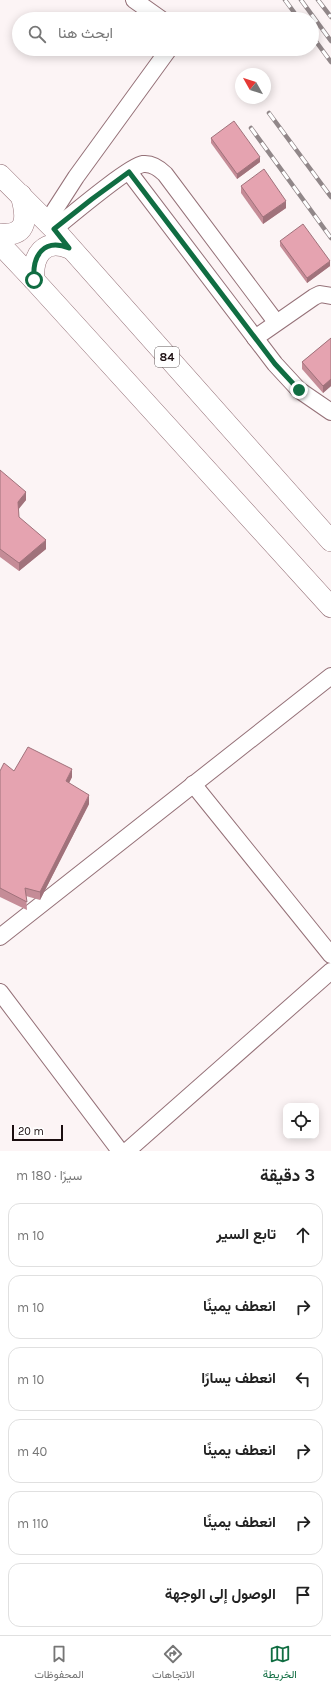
<!DOCTYPE html>
<html lang="ar">
<head>
<meta charset="utf-8">
<style>
	:root { --surface:#fff; --page:#f6f6f6; --text:#222; --muted:#767676; --line:#e0e0e0; --accent:#106d42 }
	body { margin:0; font-family:Karla,Vazirmatn,sans-serif; background:var(--page); color:var(--text); direction:rtl }
	.controls { position:absolute; right:12px; bottom:12px; display:grid; overflow:hidden; border-radius:8px; box-shadow:0 2px 10px #0003 }
	.controls button { width:36px; height:36px; display:grid; place-items:center; padding:0; border:0; border-bottom:1px solid var(--line); background:var(--surface); color:var(--text); font:20px sans-serif }
	.compass { position:absolute; left:235px; top:68px; width:36px; height:36px; border-radius:50%; background:var(--surface); box-shadow:0 2px 10px #0003; rotate:309deg }
	.scale { position:absolute; left:12px; bottom:10px; width:51px; box-sizing:border-box; padding-left:4px; border:2px solid #1a0d0f; border-top:0; font-size:11px; line-height:14px; white-space:nowrap; color:#1a0d0f; -webkit-text-stroke:3px #fff; paint-order:stroke }
	.stop { position:absolute; width:12px; height:12px; margin:-9px; border:3px solid #106d42; border-radius:50%; background:#fff }
	.stop.end { background:#106d42; border-color:#fff; box-shadow:0 1px 4px #0008 }
	.list { margin:0; padding:0; list-style:none }
	h2 { display:flex; justify-content:space-between; align-items:center; height:52px; margin:0; padding:0 16px; font-size:17px }
	h2 small { font-size:13px; font-weight:400; color:var(--muted) }
	.list li { display:grid; grid-template-columns:26px 1fr auto; gap:12px; align-items:center; box-sizing:border-box; height:64px; margin:0 8px 8px; padding:0 8px; border:1px solid var(--line); border-radius:12px }
	.list b { display:block; font-size:15px; white-space:nowrap }
	.list em { font-size:13px; font-style:normal; color:var(--muted) }
	.icon { flex:none; width:22px; height:22px; fill:none; stroke:currentColor; stroke-width:2; stroke-linecap:round; stroke-linejoin:round }
	.map { position:relative; flex:none; width:331px; height:1151px; overflow:hidden; direction:ltr }
	.search { position:absolute; background:var(--surface); box-shadow:0 2px 10px #0003; left:12px; right:12px; top:12px; height:44px; display:flex; align-items:center; gap:10px; box-sizing:border-box; padding:0 14px; border-radius:22px; color:var(--muted); font-size:15px }
	.sheet { height:484px; background:var(--surface) }
	nav { display:flex; justify-content:space-around; align-items:center; box-sizing:border-box; height:56px; border-top:1px solid var(--line); background:var(--surface); font-size:11px; color:var(--muted) }
	nav a { display:grid; justify-items:center; gap:2px }
	nav .on { color:var(--accent) }
	.map>svg:first-child { display:block }
	.lines { fill:none; stroke-linecap:round; stroke-linejoin:round }
	.minor-casing { stroke:#957178; stroke-width:18 }
	.major-casing { stroke:#957178; stroke-width:22 }
	.minor { stroke:#fff; stroke-width:16 }
	.major { stroke:#fff; stroke-width:21 }
	.rail-casing { stroke:#918789; stroke-width:4.5 }
	.rail { stroke:#fff; stroke-width:3; stroke-dasharray:9; stroke-linecap:butt }
	.wall { fill:#c58c97 }
	.shaded-wall { fill:#a0727b }
	.building { fill:#e5a3b0; stroke:#a0727b }
	.route { stroke:#106d42; stroke-width:5 }
	.labels { text-anchor:middle; stroke-width:3.5; stroke-linejoin:round; paint-order:stroke }
	.shield { fill:#fff; stroke:#5f5657; stroke-width:1 }
	.shield-label { font-size:12px; font-weight:bold; fill:#1a0d0f }
</style>
</head>
<body>
<div class="map">
<svg width="331" height="1151" viewBox="0 0 331 1151">
	<rect width="100%" height="100%" fill="#fcf4f5"/>
	<g class="lines">
		<defs>
			<g id="minor">
				<path d="M134,0L161,19"/>
				<path d="M129,172L275,364L299,390L331,412"/>
				<path d="M47,222L76,177L169,49"/>
				<path d="M54,229C69,217 129,166 143,164C152,163 159,168 165,174L276,322"/>
				<path d="M255,338L314,297L320,294L331,296"/>
				<path d="M193,784L331,955"/>
				<path d="M0,937L331,676"/>
				<path d="M0,992L120,1151"/>
				<path d="M127,1151L331,971"/>
			</g>
			<g id="major">
				<path d="M0,175L54,229L331,541"/>
				<path d="M0,234C29,237 27,216 21,195"/>
				<path d="M0,244L34,280L331,607"/>
				<path d="M34,280C32,255 44,238 69,248"/>
			</g>
		</defs>
		<!-- minor casing -->
		<use href="#minor" class="minor-casing"/>
		<!-- major casing -->
		<use href="#major" class="major-casing"/>
		<!-- minor -->
		<use href="#minor" class="minor"/>
		<!-- major -->
		<use href="#major" class="major"/>
		<defs>
			<g id="rail">
				<path d="M285,0L299,19"/>
				<path d="M301,0L331,41"/>
				<path d="M318,0L331,17"/>
				<path d="M312,36L331,62"/>
				<path d="M269,113L331,197"/>
				<path d="M251,128L331,238"/>
			</g>
		</defs>
		<!-- rail casing -->
		<use href="#rail" class="rail-casing"/>
		<!-- rail -->
		<use href="#rail" class="rail"/>
	</g>
	<!-- wall -->
	<g class="wall">
		<path d="M211,138L260,162L237,179L211,143Z"/>
		<path d="M241,186L286,208L263,224L241,193Z"/>
		<path d="M280,241L330,266L307,283L280,246Z"/>
		<path d="M331,338V386L323,393L302,369V362Z"/>
		<path d="M0,470L26,500L18,509L19,517L46,549L19,571L0,557Z"/>
		<path d="M0,771H14L72,777L69,783L89,804L40,900L26,896L27,910L0,897Z"/>
	</g>
	<!-- shaded-wall -->
	<g class="shaded-wall">
		<path d="M260,157V162L237,179V174Z"/>
		<path d="M286,201V208L263,224V217Z"/>
		<path d="M330,261V266L307,283V278Z"/>
		<path d="M331,379V386L323,393V386Z"/>
		<path d="M26,492V500L18,510V502Z"/>
		<path d="M46,540V549L19,571V563Z"/>
		<path d="M72,769V777L66,789V781Z"/>
		<path d="M89,795V804L40,900V892Z"/>
	</g>
	<!-- building -->
	<g class="building">
		<path d="M234,121L260,157L237,174L211,138Z"/>
		<path d="M264,169L286,201L263,217L241,186Z"/>
		<path d="M303,224L330,261L307,278L280,241Z"/>
		<path d="M331,338V379L323,386L302,362Z"/>
		<path d="M0,470L26,492L18,502L19,517L46,540L19,563L0,549Z"/>
		<path d="M28,747L72,769L66,781L89,795L40,892L25,888L27,902L0,888V771L4,763L14,771Z"/>
	</g>
	<g class="lines">
		<!-- route -->
		<path class="route" d="M34,280C32,255 44,238 69,248L54,229L92,199L129,172L275,364L299,390"/>
	</g>
	<g class="labels">
		<!-- shield labels -->
		<rect class="shield" x="155" y="347" width="24" height="20" rx="3"/>
		<g class="shield-label">
			<text x="167" y="361">84</text>
		</g>
	</g>
</svg>
<div class="controls">
<button><svg class="icon" aria-label="locate" viewBox="0 0 24 24"><circle cx="12" cy="12" r="6"/><path d="M12 2v4M12 18v4M2 12h4M18 12h4"/></svg></button>
</div>
<svg class="compass" viewBox="-18 -18 36 36"><path d="M0-13l5 13h-10z" fill="#e53935"/><path d="M0 13l5-13h-10z" fill="#767676"/></svg>
<div class="scale">20 m</div>
<div class="stop" style="left:34px;top:280px"></div>
<div class="stop end" style="left:299px;top:390px"></div>
<div class="search"><svg class="icon" aria-label="search" viewBox="0 0 24 24"><circle cx="10" cy="10" r="6"/><path d="M15 15l6 6"/></svg>ابحث هنا</div>
</div>
<section class="sheet">
<h2>3 دقيقة<small>سيرًا · 180 m</small></h2>
<ul class="list">
<li><svg class="icon" aria-label="ahead" viewBox="0 0 24 24"><path d="M12 20V5M6 11l6-6 6 6"/></svg><div><b>تابع السير</b></div><em>10 m</em></li>
<li><svg class="icon" aria-label="right" viewBox="0 0 24 24"><path d="M7 20v-9h11M14 6l5 5-5 5"/></svg><div><b>انعطف يمينًا</b></div><em>10 m</em></li>
<li><svg class="icon" aria-label="left" viewBox="0 0 24 24"><path d="M17 20v-9H6M10 6l-5 5 5 5"/></svg><div><b>انعطف يسارًا</b></div><em>10 m</em></li>
<li><svg class="icon" aria-label="right" viewBox="0 0 24 24"><path d="M7 20v-9h11M14 6l5 5-5 5"/></svg><div><b>انعطف يمينًا</b></div><em>40 m</em></li>
<li><svg class="icon" aria-label="right" viewBox="0 0 24 24"><path d="M7 20v-9h11M14 6l5 5-5 5"/></svg><div><b>انعطف يمينًا</b></div><em>110 m</em></li>
<li><svg class="icon" aria-label="arrive" viewBox="0 0 24 24"><path d="M6 21V4h12l-3 4 3 4H6"/></svg><div><b>الوصول إلى الوجهة</b></div></li>
</ul>
</section>
<nav>
<a class="on"><svg class="icon" aria-label="map" viewBox="0 0 24 24"><path d="M3 6l6-2 6 2 6-2v14l-6 2-6-2-6 2zM9 4v14M15 6v14"/></svg>الخريطة</a>
<a><svg class="icon" aria-label="directions" viewBox="0 0 24 24"><path d="M12 3l9 9-9 9-9-9zM9 14v-3h6M13 9l2 2-2 2"/></svg>الاتجاهات</a>
<a><svg class="icon" aria-label="saved" viewBox="0 0 24 24"><path d="M7 4h10v16l-5-4-5 4z"/></svg>المحفوظات</a>
</nav>
</body>
</html>
